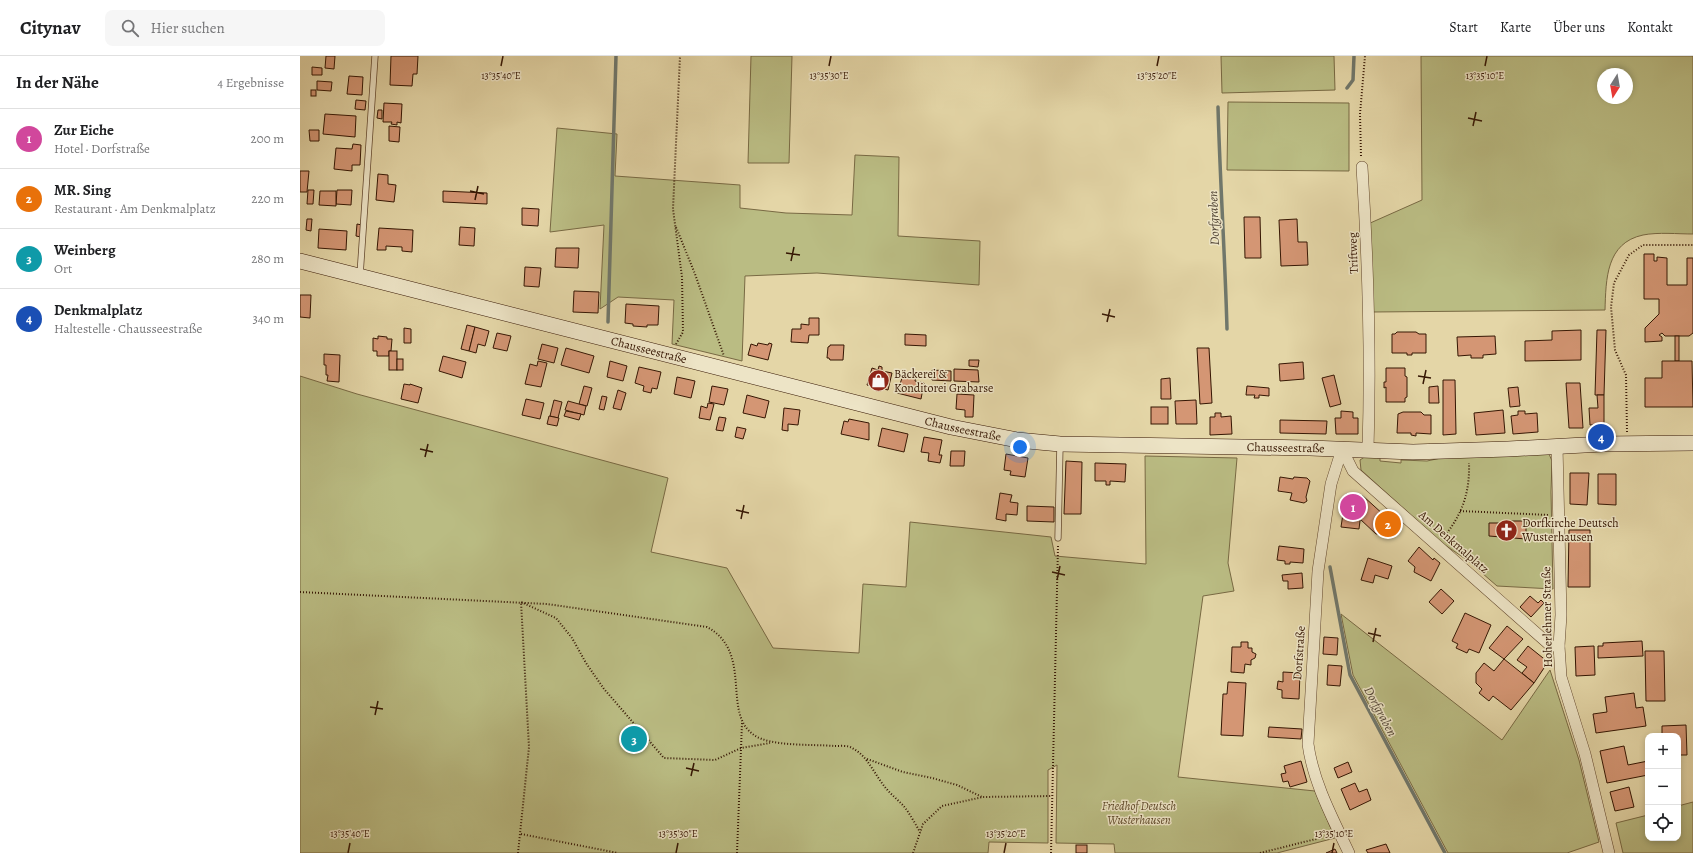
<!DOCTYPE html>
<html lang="de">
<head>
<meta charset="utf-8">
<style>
	:root { --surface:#fff; --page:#f6f6f6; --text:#202124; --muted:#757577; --line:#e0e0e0; --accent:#ea580c }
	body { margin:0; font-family:Alegreya,serif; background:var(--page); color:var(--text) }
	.controls { position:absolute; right:12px; bottom:12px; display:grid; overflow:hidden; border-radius:8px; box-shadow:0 2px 6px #0003 }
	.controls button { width:36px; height:36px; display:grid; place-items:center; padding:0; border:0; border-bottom:1px solid var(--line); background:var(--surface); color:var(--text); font:20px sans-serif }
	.compass { position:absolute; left:1297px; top:12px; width:36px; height:36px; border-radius:50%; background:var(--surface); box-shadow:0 2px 6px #0003; rotate:191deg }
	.you { position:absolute; left:720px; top:391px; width:14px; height:14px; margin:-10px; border:3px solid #fff; border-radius:50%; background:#1a73e8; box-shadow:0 0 0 6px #1a73e833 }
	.badge { display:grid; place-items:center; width:26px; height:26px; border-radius:50%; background:var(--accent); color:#fff; font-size:13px; font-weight:700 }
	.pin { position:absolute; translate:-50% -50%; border:2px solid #fff; box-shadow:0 1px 4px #0006 }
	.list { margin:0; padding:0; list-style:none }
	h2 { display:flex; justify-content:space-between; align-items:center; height:52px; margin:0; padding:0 16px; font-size:17px }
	h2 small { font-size:13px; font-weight:400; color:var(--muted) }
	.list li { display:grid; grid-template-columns:26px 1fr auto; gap:12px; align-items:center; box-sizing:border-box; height:60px; padding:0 16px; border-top:1px solid var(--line) }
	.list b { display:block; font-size:15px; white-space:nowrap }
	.list p { margin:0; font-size:13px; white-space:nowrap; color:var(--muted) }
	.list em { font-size:13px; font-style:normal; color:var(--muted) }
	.icon { flex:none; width:22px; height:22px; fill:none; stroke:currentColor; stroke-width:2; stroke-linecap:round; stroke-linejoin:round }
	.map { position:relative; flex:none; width:1393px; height:797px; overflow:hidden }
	header { display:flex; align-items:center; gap:24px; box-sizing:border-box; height:56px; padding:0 20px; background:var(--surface); border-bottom:1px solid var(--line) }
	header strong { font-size:19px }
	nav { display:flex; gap:22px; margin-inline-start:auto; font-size:14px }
	.search { width:280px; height:36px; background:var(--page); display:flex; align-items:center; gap:10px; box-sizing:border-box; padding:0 14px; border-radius:8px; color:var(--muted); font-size:15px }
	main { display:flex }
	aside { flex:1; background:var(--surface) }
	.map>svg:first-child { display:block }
	.green { fill:#babc83; stroke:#786943; fill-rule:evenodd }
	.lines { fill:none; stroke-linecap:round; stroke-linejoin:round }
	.stream { stroke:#70776b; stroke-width:3.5 }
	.building { fill:#d49674; stroke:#351603 }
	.service-casing { stroke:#61462c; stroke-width:7 }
	.minor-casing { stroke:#61462c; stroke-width:12 }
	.secondary-casing { stroke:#351603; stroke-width:16 }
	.path { stroke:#351603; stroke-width:2; stroke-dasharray:1 2; stroke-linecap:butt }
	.service { stroke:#ede4c6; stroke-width:5.5 }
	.minor { stroke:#ede4c6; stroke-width:11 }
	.secondary { stroke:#ede4c6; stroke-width:15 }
	.ticks { fill:none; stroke:#351603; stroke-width:1.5 }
	.labels { text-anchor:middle; stroke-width:3; stroke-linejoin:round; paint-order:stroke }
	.street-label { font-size:12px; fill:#351603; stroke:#ede4c6 }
	.poi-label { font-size:12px; fill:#351603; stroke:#ede4c6; text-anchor:start }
	.park-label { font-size:12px; font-style:italic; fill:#5d4829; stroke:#ede4c6 }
	.water-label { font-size:13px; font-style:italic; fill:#534637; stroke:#ede4c6 }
	.ticks-label { font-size:10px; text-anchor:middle; fill:#351603; stroke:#ede4c6; stroke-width:3; stroke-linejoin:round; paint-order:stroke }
</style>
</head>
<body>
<header>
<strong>Citynav</strong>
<div class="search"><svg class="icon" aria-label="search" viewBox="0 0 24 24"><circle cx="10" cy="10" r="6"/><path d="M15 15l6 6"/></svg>Hier suchen</div>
<nav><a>Start</a><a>Karte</a><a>Über uns</a><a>Kontakt</a></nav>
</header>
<main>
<aside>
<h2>In der Nähe<small>4 Ergebnisse</small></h2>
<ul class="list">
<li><span class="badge" style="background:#d1479c">1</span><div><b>Zur Eiche</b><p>Hotel · Dorfstraße</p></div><em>200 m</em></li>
<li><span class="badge" style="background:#e8710a">2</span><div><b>MR. Sing</b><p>Restaurant · Am Denkmalplatz</p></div><em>220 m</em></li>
<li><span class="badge" style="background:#0f9aa8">3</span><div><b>Weinberg</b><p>Ort</p></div><em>280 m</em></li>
<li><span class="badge" style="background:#1a4fb4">4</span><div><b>Denkmalplatz</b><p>Haltestelle · Chausseestraße</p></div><em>340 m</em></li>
</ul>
</aside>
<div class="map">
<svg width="1393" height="797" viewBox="0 0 1393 797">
	<rect width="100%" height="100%" fill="#e4d6a7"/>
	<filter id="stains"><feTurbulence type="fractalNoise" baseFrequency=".005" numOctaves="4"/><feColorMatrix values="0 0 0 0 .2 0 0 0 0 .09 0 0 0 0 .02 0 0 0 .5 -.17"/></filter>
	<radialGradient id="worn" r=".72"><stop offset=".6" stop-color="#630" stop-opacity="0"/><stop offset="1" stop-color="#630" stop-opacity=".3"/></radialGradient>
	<!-- green -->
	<g class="green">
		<path d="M451,0H492L489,107H448Z"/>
		<path d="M921,0H1034L1035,34L922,37Z"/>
		<path d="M1121,0H1393V178C1378,178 1358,176 1343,179C1306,187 1306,223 1305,254L1072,256L1068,168L1122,144ZM1303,18H1327V42H1303Z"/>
		<path d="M928,46L1049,47V115L927,114Z"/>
		<path d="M257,72L317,78L315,120L440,129V152L486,157L552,159L555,99L599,101L598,180L680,185L679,229L517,217L445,220L442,305L372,288L374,244L318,241L300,253L304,169L250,176Z"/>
		<path d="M0,320L57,338L368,422L351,496L427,512L473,592L559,597L563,528L606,531L610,466L751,481L755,500L846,508L845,400L937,402L928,507L934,535L903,540L878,721L1015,735L1035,782L977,797H815L814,788L756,787L757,709L748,714V787L689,786L688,797H0Z"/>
		<path d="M1246,398H1249L1252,405L1251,436L1253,533L1197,530L1167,504L1142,487L1061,414L1060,404L1066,400L1080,402V405L1101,407V404L1127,405L1141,402Z"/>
		<path d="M1041,558L1202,684L1250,614L1279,704L1299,786L1267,797H1148L1053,619Z"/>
		<path d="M1393,746V797H1323L1316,767L1348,759V782H1378V750Z"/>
	</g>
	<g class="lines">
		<!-- stream -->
		<g class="stream">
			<path d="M1047,32L1053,24L1054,0"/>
			<path d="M918,51C920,125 925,199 927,273"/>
			<path d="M308,266L316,0"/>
			<path d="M1030,511L1050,619L1145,797"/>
		</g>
	</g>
	<!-- building -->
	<g class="building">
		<path d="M26,0H35L34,13L25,12Z"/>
		<path d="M91,0H118L117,18H113L112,30L90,29Z"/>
		<path d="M12,11L22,12V19H12Z"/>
		<path d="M49,20L63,21L62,39L47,38Z"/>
		<path d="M17,25L32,26L31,35L17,34Z"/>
		<rect x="11" y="34" width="5" height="6"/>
		<path d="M56,44L66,45L65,54L55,53Z"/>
		<path d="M84,47L102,48L101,67L97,66V69L91,68L92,66H83Z"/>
		<path d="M78,54H82V63L77,62Z"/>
		<path d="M25,58L56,60L55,81L23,78Z"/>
		<path d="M89,70L100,71L99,86L89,85Z"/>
		<path d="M9,74H19V85H10Z"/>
		<path d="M53,88L61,89L60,109H52V115L34,113L36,92L52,93Z"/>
		<path d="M0,115H9L7,136H0Z"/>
		<path d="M78,118L88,119V128L96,129L94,146L76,144Z"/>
		<path d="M8,134H14L13,148H7Z"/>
		<path d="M37,134H52L51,149L36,148Z"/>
		<path d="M20,135H36V150L19,149Z"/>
		<path d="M143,135L187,137V148L143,146Z"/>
		<path d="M222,152L239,153L238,170L222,169Z"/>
		<path d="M944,161H960L961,202H945Z"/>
		<path d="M7,163H12L11,175L6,174Z"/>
		<path d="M997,163L998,186H1007L1008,209L981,210L979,164Z"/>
		<path d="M57,168L62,169L61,181L56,180Z"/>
		<path d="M160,171L175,172L174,190L159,189Z"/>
		<path d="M79,172L113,174L112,196L102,195V191L86,190V194H77Z"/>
		<path d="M19,173L47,175L46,194L18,192Z"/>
		<path d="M256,192H279L278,212L255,211Z"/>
		<path d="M1344,198H1354V205H1357V201L1367,202V229H1387V202H1393V277L1389,280H1365L1362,277L1359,279L1362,281V285L1345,286V272L1359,258V243H1344Z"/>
		<path d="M225,211L241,212L239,231L224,230Z"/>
		<path d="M274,235L299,236L298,257L273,256Z"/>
		<path d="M0,239H11L10,262L0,261Z"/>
		<path d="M326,248L359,250L358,269H347V271L333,270V268L325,267Z"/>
		<path d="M509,262H519V279H509L508,287L491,286L492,273H501V268L509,269Z"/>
		<path d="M167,269L175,271L169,295L161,293Z"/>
		<path d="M175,271L189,275L185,290L178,288L176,297L169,295Z"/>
		<path d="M104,272L111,273V287H104Z"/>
		<path d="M1281,274V304L1225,305V285L1252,284V275Z"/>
		<path d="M1297,274H1306L1304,339H1295Z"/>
		<path d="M1097,276H1116L1119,278H1126V297H1112V299H1107V297H1092V278H1095Z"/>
		<path d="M197,277L211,280L207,295L193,292Z"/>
		<path d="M605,278L626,279V290L605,289Z"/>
		<path d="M78,280L87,281V283H92L91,295H89V300H77V295H73V282L78,283Z"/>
		<path d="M1195,280L1196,298L1183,299V302H1171V299L1158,300L1157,281Z"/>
		<rect x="1375" y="280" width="4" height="25"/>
		<path d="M458,287L468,289L469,287L472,288L468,304L448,299L451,288L457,290Z"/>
		<path d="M242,288L258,292L254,307L238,303Z"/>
		<path d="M530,289H544L543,304H530L529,302H527L528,291L530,290Z"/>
		<path d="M266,292L294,300L289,317L261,309Z"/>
		<path d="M897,292H909L912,347L900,348Z"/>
		<rect x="89" y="295" width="8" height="19"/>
		<path d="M24,298L40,299L39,326L27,325L28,319H26V309H24Z"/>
		<path d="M143,300L166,306L162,322L139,315Z"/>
		<rect x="97" y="303" width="6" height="11"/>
		<path d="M669,304H679L678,311L669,310Z"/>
		<path d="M238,305L247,307L241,331L225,328L230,308L237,310Z"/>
		<path d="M310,305L327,310L323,325L307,321Z"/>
		<path d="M1362,305H1392L1393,351H1345V322H1362Z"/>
		<path d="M1003,306L1004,323L980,325L979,308Z"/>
		<path d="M579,310L582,311V315L592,317L588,334L580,332L579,335L574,333L575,331L567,329L572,312L578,314Z"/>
		<path d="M339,311L361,316L357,333L352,332L351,337L343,335L344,330L335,327Z"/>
		<path d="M1086,312H1105V320L1107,321V341L1105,342V346H1086V331L1084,332V326H1086Z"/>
		<path d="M654,313L678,314L679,326L654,325Z"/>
		<path d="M632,314L651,315V325L632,324Z"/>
		<path d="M1034,319L1041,348L1030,351L1022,322Z"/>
		<path d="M605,320L613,321L614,320H616L615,325L624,327L621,343L597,337L602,322H605Z"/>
		<path d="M377,321L395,325L391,342L374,338Z"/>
		<path d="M870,322L871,343H861V323Z"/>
		<path d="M1143,324H1155L1156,378L1143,379Z"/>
		<path d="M1266,327H1280L1283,372H1269Z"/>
		<path d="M104,328L110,329V328L122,332L118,347L101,343Z"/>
		<path d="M284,330L292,332L287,350L279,348Z"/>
		<path d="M412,330L428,333L424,349L409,346Z"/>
		<path d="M947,330L969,332V340L959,339V342H954L955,339H946Z"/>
		<path d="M1138,330L1139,347H1129V331Z"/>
		<path d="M1218,331L1220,350L1210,351L1208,332Z"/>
		<path d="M318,334L326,337L321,354L313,352Z"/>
		<path d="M657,338L674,339L673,361H665V354L656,353Z"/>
		<path d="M447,339L469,345L465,362L443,357Z"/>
		<path d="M1297,339H1304V368L1290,369L1289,352H1298Z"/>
		<path d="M302,340L307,341L304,354L299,353Z"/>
		<path d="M226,343L244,347L240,363L222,359Z"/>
		<path d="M254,344L262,346L258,362L250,360Z"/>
		<path d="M896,344L897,368H876L875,345Z"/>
		<path d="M268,345L286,350L284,359L265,354Z"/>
		<path d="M408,347L414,348L410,364L399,362L401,350L407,352Z"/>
		<rect x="851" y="351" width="17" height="17"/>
		<path d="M484,352L500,354L498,369L488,368V375L482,374Z"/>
		<path d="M1203,354L1205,377L1176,379L1174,357Z"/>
		<path d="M266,355L281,358L279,364L264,360Z"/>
		<path d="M1041,355L1053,356V362H1058V378H1036L1035,362H1041Z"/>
		<path d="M1218,355H1225V358L1237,357L1238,376L1213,378L1211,360L1218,359Z"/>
		<path d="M1103,356H1121L1124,359H1131V378L1116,377V380L1111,379V377H1097L1098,358Z"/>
		<path d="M915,357H921V361L931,360L932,378L910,379V361H915Z"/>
		<path d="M249,360L259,362L257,370L247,368Z"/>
		<path d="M419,361L426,362L423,375L416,374Z"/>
		<path d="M549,363L569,367V384L541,378L544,365L548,366Z"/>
		<path d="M980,364L1027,365L1026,378L980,377Z"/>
		<path d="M437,371L446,373L443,383L435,381Z"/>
		<path d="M582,372L608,378L604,396L578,390Z"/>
		<path d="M624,381L642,384L639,399H642L640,407L628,405L629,397L621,396Z"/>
		<path d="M651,395H665L664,410H650Z"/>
		<path d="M706,398L728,402L725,421L710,419L711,415L704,414Z"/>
		<path d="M766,405L782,406L781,458H764Z"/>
		<path d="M795,407L826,408L825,426L810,425V429H806V425H795Z"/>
		<path d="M1270,417H1289L1287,449L1270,448Z"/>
		<path d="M1298,418H1316V449L1298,448Z"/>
		<path d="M980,421L993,423L994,421L1007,422L1010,425L1006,441L1007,445L1004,447L990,444L992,437L978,435Z"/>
		<path d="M700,437L712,439L710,446L718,447L717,459L706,458V465L696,463Z"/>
		<path d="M1046,438L1063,440L1059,473L1041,471Z"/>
		<path d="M1063,440L1095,469L1094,474L1086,480L1081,476L1079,478H1076L1060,463Z"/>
		<path d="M727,450L754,451V466L727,465Z"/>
		<path d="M1205,465H1226V483L1189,480V467H1205Z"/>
		<path d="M1269,474H1290V531H1268Z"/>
		<path d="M979,490L1004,493L1003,507L990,506V508H985V505L977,504Z"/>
		<path d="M1119,491L1133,504L1134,502L1140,507L1131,525L1114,516L1115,511L1108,505Z"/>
		<path d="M1068,502L1092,510L1088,523L1075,519L1073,527L1061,524Z"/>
		<path d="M1002,517L1003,532L988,533V525H983L982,519Z"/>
		<path d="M1141,533L1154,545L1142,558L1129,546Z"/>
		<path d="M1230,540L1238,547L1241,544L1244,547L1231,561L1220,551Z"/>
		<path d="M1165,557L1191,569L1179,597L1169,593L1167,597L1156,592L1158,588L1152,585Z"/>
		<path d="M1207,570L1223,583L1204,603L1189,592Z"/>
		<path d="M1024,581L1038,582L1037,599L1023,598Z"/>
		<path d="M1342,585L1343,600L1298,602V590H1303V587Z"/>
		<path d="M941,586H948V592H952V596L956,598L955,602L951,604V609L945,608L944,617L931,616L932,591H941Z"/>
		<path d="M1228,590L1248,606L1234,627L1222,617L1227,611L1217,604Z"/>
		<path d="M1294,590L1295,619L1276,620L1275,591Z"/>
		<path d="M1345,595H1364L1365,645H1346Z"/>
		<path d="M1204,603L1234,627L1211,654L1193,640L1189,645L1179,637L1182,633L1176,627V617L1184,607L1194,615Z"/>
		<path d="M1028,609L1042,610L1040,630L1027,629Z"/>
		<path d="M983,616L1000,617L999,643L982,642V634L977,633L978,625L983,626Z"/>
		<path d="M928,626L946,627L943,680L921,679L923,638H927Z"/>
		<path d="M1334,637L1336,652L1343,651L1346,670L1296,677L1293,658L1307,656L1305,641Z"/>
		<path d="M1386,669L1387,699H1378V680H1362V670Z"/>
		<path d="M969,671L1002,673L1001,683L968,681Z"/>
		<path d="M1324,690L1328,709L1348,705V719L1307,727L1300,695Z"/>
		<path d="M1001,705L1007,726L990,731L988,725L983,726L981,718L986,717L984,710Z"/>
		<path d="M1048,706L1052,716L1038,722L1034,712Z"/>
		<path d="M1055,727L1059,736L1067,733L1071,744L1050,754L1041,733Z"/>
		<path d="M1329,731L1334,751L1315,755L1310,736Z"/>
		<path d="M1086,788L1090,797H1068L1066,794Z"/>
		<rect x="776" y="789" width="11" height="8"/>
		<path d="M1035,793L1037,797H1026Z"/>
	</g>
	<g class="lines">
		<defs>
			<g id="service">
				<path d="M60,219L75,0"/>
				<path d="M758,482L760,389"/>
			</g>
			<g id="minor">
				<path d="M1062,111C1068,205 1071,300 1068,393"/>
				<path d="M1257,390L1261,559L1259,590L1261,621L1285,698L1309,797"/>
				<path d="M1042,393L1031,428L1018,515L1008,688C1013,726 1033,763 1049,797"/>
				<path d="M1042,393L1053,415L1251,590H1259"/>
			</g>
			<g id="secondary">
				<path id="s1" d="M0,205L651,371L717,384L760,388L1010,392L1113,396L1208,393L1303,388L1393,387"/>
			</g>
		</defs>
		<!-- service casing -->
		<use href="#service" class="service-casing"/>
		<!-- minor casing -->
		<use href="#minor" class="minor-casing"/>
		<!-- secondary casing -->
		<use href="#secondary" class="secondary-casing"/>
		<!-- path -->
		<g class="path">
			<path d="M1061,100L1060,58L1065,0"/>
			<path d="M376,171L395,218L424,300"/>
			<path d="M376,288L383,276L382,221L373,153L380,0"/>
			<path d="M1327,376L1326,319L1315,294L1311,251L1314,227L1329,199L1343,189H1393"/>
			<path d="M1160,455L1249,459"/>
			<path d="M1143,482C1162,459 1170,437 1169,407"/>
			<path d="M0,536L247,548L407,571C454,596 421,657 454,679C471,691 513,688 534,690C540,690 548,689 552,692C568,700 574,718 585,731C591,739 600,745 606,753C611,760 616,769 620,776"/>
			<path d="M567,703L603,716L632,722L657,729L682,741"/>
			<path d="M221,778L318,797"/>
			<path d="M218,797L229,691L221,546L256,562L272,582L286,607L304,633L364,702L415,704L441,692L470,687"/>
			<path d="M437,797L442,667"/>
			<path d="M613,797L623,768L642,750L683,741L752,740"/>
			<path d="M751,797L758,490"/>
			<path d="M960,797L1028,780"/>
		</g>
		<!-- service -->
		<use href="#service" class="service"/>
		<!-- minor -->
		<use href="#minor" class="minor"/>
		<!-- secondary -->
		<use href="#secondary" class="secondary"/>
	</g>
	<!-- ticks -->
	<path class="ticks" d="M201,10L203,0M529,10L531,0M857,10L859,0M1185,10L1187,0M1168,62L1182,65M1173,70L1176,56M170,135L184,138M175,144L178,130M486,197L500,199M491,205L494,191M802,258L815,261M807,266L810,253M1118,320L1131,322M1123,328L1126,314M120,393L133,396M125,401L128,388M436,454L449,457M441,463L444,449M752,516L765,519M757,524L760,510M1068,577L1081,580M1073,586L1076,572M70,651L83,653M75,659L78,645M386,712L399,715M391,720L394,707M48,797L50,787M376,797L378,787M704,797L706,787M1032,797L1034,787"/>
	<!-- icons -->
	<defs>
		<symbol id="shop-disc" viewBox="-11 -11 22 22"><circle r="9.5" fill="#8f2418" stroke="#ede4c6"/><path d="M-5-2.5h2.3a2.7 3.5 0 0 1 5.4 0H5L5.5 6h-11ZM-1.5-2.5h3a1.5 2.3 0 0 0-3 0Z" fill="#fff"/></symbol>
		<symbol id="church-disc" viewBox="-11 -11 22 22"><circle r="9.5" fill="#8f2418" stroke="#ede4c6"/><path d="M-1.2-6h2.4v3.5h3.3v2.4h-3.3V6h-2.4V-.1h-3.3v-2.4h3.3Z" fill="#fff"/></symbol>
	</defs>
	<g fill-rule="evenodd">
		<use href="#shop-disc" x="566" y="312" width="25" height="25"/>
		<use href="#church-disc" x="1194" y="462" width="25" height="25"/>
	</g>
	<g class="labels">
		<!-- street labels -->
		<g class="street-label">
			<text transform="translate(1053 197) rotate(-92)" y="4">Triftweg</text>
			<text dy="4" stroke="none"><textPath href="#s1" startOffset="360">Chausseestraße</textPath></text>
			<text dy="4" stroke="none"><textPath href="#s1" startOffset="684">Chausseestraße</textPath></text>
			<text dy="4" stroke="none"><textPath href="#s1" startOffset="1008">Chausseestraße</textPath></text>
			<text transform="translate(1154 486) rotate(41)" y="4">Am Denkmalplatz</text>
			<text transform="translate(1247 561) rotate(-91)" y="4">Hoherlehmer Straße</text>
			<text transform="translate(999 597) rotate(-86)" y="4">Dorfstraße</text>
		</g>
		<!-- poi labels -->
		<g class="poi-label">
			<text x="594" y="322">Bäckerei &amp;<tspan x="594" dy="14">Konditorei Grabarse</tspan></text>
			<text x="1222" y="471">Dorfkirche Deutsch<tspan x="1222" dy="14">Wusterhausen</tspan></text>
		</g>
		<!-- park labels -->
		<g class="park-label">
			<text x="839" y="754">Friedhof Deutsch<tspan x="839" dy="14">Wusterhausen</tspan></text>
		</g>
		<!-- water labels -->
		<g class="water-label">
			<text transform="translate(913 162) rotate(-92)" y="5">Dorfgraben</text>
			<text transform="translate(1081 655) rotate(62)" y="5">Dorfgraben</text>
		</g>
	</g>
	<g class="ticks-label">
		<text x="201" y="23">13°35'40"E</text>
		<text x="529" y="23">13°35'30"E</text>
		<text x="857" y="23">13°35'20"E</text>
		<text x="1185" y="23">13°35'10"E</text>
		<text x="50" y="781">13°35'40"E</text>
		<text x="378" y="781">13°35'30"E</text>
		<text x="706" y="781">13°35'20"E</text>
		<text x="1034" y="781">13°35'10"E</text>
	</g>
	<rect width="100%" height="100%" filter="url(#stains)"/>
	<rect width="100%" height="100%" fill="url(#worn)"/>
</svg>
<div class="controls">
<button>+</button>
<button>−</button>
<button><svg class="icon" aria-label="locate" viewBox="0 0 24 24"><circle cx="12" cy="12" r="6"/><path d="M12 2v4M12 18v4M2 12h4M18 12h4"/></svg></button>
</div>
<svg class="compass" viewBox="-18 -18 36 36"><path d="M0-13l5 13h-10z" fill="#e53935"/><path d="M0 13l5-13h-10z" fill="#757577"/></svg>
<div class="you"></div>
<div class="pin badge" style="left:1053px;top:451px;background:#d1479c">1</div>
<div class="pin badge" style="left:1088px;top:468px;background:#e8710a">2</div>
<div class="pin badge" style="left:334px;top:683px;background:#0f9aa8">3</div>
<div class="pin badge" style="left:1301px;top:381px;background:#1a4fb4">4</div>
</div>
</main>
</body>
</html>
